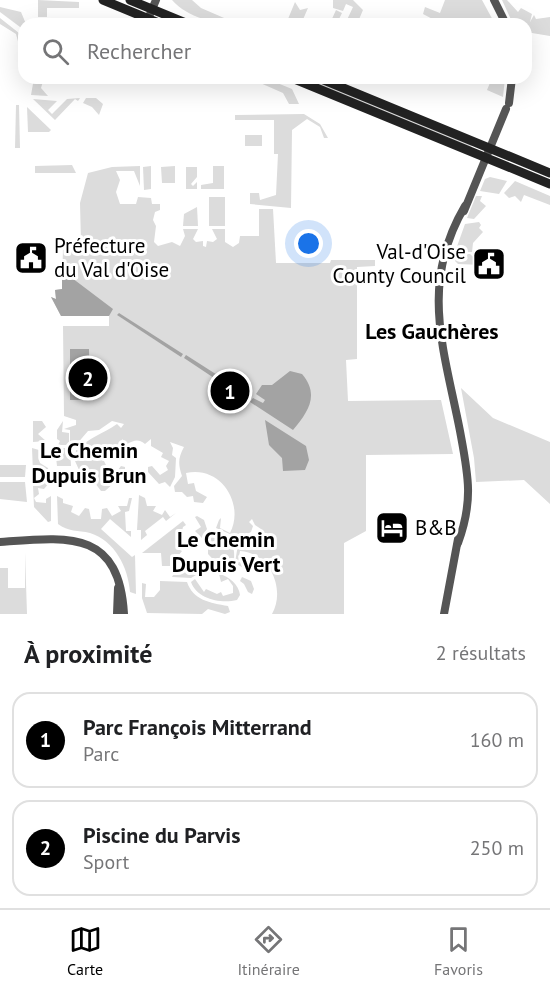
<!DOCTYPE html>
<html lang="fr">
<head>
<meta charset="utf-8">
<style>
	:root { --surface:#fff; --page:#f2f2f2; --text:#202124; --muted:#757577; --line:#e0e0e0; --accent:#000 }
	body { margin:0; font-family:"PT Sans",sans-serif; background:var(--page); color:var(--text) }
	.you { position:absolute; left:309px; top:244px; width:21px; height:21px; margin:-15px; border:4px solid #fff; border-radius:50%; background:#1a73e8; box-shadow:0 0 0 9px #1a73e833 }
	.badge { display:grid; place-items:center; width:39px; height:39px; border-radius:50%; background:var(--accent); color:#fff; font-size:20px; font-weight:700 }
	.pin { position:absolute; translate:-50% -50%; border:3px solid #fff; box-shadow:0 2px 6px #0006 }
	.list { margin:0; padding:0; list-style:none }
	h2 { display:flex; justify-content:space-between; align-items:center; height:78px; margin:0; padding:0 24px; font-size:26px }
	h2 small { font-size:20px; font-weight:400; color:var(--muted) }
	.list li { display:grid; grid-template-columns:39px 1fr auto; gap:18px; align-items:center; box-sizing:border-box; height:96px; margin:0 12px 12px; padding:0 12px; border:2px solid var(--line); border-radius:18px }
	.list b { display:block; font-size:22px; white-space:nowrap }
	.list p { margin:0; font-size:20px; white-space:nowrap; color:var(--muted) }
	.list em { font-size:20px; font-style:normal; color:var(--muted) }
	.icon { flex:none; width:33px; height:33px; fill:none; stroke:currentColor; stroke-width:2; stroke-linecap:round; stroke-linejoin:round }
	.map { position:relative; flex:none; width:550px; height:614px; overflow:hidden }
	.search { position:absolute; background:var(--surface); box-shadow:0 6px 24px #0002; left:18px; right:18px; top:18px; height:66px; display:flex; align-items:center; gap:15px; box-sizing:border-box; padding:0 21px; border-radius:18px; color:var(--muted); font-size:22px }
	.sheet { height:294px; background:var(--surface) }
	nav { display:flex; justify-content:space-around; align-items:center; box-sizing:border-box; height:84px; border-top:2px solid var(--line); background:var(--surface); font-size:16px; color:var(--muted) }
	nav a { display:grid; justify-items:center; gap:3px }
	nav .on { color:var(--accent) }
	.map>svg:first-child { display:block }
	.green { fill:#dcdcdc }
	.water { fill:#a3a3a3 }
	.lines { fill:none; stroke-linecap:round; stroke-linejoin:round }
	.tertiary { stroke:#555; stroke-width:8 }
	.secondary { stroke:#222; stroke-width:9 }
	.labels { text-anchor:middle; stroke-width:6; stroke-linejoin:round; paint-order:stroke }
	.poi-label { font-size:21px; fill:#000; stroke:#fff; text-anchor:start }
	.neighbourhood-label { font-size:22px; font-weight:bold; fill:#000; stroke:#fff }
</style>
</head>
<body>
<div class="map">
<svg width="550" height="614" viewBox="0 0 550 614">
	<rect width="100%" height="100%" fill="#fff"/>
	<!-- green -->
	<g class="green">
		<path d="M38,0L79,2V8H47V17H38Z"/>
		<path d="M172,0H192L201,8L238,24C215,24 188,18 172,0Z"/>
		<path d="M333,0H353L363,10L357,24H335L331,21L336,10L342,13L339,19L346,22L353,7L346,4L343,11L333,8Z"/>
		<path d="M445,0H482L495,24H442L423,14L425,7L440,13Z"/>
		<path d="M502,0H507L518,12L521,8L532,14L530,22L534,15L536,19L550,17V36L526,32V24H513Z"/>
		<path d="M295,2L300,10L308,8L301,24H282L284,18L288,19Z"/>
		<path d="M0,7L21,12L26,24L24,30L0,12Z"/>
		<path d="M0,18L24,37V49H20L16,34L0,24Z"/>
		<path d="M34,78H44L41,88L48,96L31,95Z"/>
		<path d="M249,78H265L292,89L299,104H289L283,93Z"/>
		<path d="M301,78H309L472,145L471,148Z"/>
		<path d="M492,78H505L503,97L487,90Z"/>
		<path d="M80,98L78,101L75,99L55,120L33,99L57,101L48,110L52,114L67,99Z"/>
		<path d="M86,98H96L103,104L99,115L92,107L83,103Z"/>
		<path d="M16,105H19L20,148H15Z"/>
		<path d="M27,107L51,130L49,132H28Z"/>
		<path d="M304,114L320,124L328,138H324L320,127L307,119L292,130L291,208L250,204V193H259L260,200L276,195L278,154H274V120H235V115Z"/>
		<rect x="245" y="135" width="17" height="11"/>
		<path d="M72,165L76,173H35V166Z"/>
		<path d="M140,166V186L134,171H116L120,180L116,192L120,204H136L138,197L151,198L152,204H160V210L155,212L153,220L156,226L154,242L158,246L172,242L180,246L185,236L183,229H198L193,239L196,242L203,241V246L206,247L207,241L213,242L217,239L212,229H225V242L233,247L239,243L240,236H259V209H273L276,263H330L331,260H375V266L357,267V359L346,360L348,401L441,400L453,454L366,455V531L344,543V614H272C286,589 270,553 240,551L238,562L244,563L245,569L235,563L238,544L252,534L263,542L261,529L255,525L252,519L249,522L253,526L251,532L239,538L216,528L219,520L221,518L220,528L230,533C245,504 221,465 186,473L188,484L194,483L196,491L207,497L203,503L194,502L193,496L187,497L182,492H175L174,486L182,476C178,464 178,458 184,447L170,442L173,448L172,455L176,458L175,477L170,487L165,482L159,484L148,472V467L152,466L160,475L168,470L166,466L169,461L161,457L163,453L151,446V439L145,444C138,439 135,440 127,444L122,439V447L110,453L112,457L104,461L107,467L105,470L114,475L121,466L125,467V473L105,491H101L95,483L90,485L76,476L80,472L75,461L76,450H79C88,437 103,434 117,424L121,428L124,424L112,421L99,430L88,431L76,445H70V430L64,429L76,425V420L64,416L63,326H109V316H61L51,297L56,299L55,290L62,289L63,247L81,243L80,203L88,173L112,167Z"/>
		<path d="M151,166V189L144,190L143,167Z"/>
		<path d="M175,166V183H162L161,167Z"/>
		<path d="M213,166H224V189H201V185L213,183Z"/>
		<path d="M186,167H197V177L191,184L193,186L197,182V189H186Z"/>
		<path d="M490,177L507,181L499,194L480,191L485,179Z"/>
		<path d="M515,181L550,196V205L524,195L521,202L515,196L509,198L504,193Z"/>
		<path d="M476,196H482L480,201L486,206L474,219L467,218Z"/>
		<rect x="209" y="197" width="16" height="29"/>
		<path d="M197,207L198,226H183L184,214Z"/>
		<path d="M479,222L481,225L479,228L483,232L473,243L472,252H455L465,224Z"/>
		<path d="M454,254H470L482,265L458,264L454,260Z"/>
		<path d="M461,388L493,418L550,442V504L524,480L476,482L474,458Z"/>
		<path d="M33,421H42L46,427L38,434L46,441L33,442Z"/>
		<path d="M63,421L62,432L69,433V445H58L60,441L57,439V430Z"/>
		<path d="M32,448L46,452L39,460L40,463L48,468L49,475L36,477L33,473Z"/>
		<path d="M58,448H70L71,466H57L56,457L60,453Z"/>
		<path d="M26,465L25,477H0V465Z"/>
		<path d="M0,482H25L27,502L0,499Z"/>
		<path d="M36,483H49L44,489L38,488L39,494L34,498L36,502L46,503V499L51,496V521L48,522L34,507L33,486Z"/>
		<path d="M139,495L145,498L147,506H156L153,511L162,515L165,510L170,517L176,513L166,521L163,517L145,531L147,535L141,540V530H137Z"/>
		<path d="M57,496L63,499V503L73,506L71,512L79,516L85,508L89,509L91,519H101L102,509L107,508L112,516L121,511L118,506H127L129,498H132L129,511L125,512L126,531H131V537L110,519L101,529L132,557L135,555L136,594L130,592C128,567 115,541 90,533C78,530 68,532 58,524Z"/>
		<path d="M197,516L204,520L207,529L202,538L195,531L201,527L195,517Z"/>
		<path d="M183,521L186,525L183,527L180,539L177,540L178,549L182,551L170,566H162L161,553H142Z"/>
		<path d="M212,530C235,536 237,550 232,572L226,570L228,562H221L222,565L226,563L223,570L208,554V540Z"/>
		<path d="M25,552L27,614H0V568H8V588H25Z"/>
		<path d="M187,560L188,562L184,565L187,572L193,569L196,575L191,578L172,577L178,565Z"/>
		<path d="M219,574C229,576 239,585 240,595L237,600C221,604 197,599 191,582L195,579L204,592L206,589L217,594L221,592L223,596L233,593V586L228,579L221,582Z"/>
		<path d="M242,577L251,581L254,589L252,594L248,592L244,584L240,581Z"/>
		<path d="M160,581L187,582C193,600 210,603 228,606L230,612L225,614L208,609L202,614L147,613L142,598V583L146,584L145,597H154L160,590Z"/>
	</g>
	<!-- water -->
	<g class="water">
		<path d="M62,272H72V278L113,309L109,316H61L51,297L56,299L55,290L62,289Z"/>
		<path d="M119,313L183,354L181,357L117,315Z"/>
		<path d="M70,349H89L90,400H70Z"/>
		<path d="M186,355L250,396L247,400L184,358Z"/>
		<path d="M290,371L302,374C320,395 308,412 293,430L250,402L253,398L263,403L265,400L256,394L262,385H272Z"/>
		<path d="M265,420L306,446L309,460L305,470L283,471L282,458L269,445Z"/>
	</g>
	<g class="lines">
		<!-- tertiary -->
		<g class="tertiary">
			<path d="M494,0L506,24"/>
			<path d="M148,19L156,0"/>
			<path d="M509,103L512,78"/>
			<path d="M464,211L506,109"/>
			<path d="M0,542C68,537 119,529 124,614"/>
			<path d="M458,543C474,500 468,474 460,431C444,349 419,284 465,206"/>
			<path d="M117,614L118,588"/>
			<path d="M444,614L458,539"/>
		</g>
		<!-- secondary -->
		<g class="secondary">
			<path d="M103,0L161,24"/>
			<path d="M130,0L188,24"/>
			<path d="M292,78L550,184"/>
			<path d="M319,78L550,173"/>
		</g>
	</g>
	<!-- icons -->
	<defs>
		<symbol id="civic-square" viewBox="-11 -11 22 22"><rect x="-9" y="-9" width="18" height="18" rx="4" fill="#000" stroke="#fff"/><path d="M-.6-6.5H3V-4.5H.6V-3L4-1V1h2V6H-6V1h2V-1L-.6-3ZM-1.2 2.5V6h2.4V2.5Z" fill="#fff"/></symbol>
		<symbol id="hotel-square" viewBox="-11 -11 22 22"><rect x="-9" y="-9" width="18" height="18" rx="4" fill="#000" stroke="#fff"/><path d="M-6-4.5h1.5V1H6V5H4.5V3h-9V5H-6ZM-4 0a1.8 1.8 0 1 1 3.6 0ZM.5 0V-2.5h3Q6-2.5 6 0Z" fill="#fff"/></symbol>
	</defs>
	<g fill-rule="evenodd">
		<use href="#civic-square" x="12" y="239" width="38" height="38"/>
		<use href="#civic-square" x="470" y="245" width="38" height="38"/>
		<use href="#hotel-square" x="373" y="509" width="38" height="38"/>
	</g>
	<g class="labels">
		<!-- poi labels -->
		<g class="poi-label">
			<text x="54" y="253">Préfecture<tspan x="54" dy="24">du Val d'Oise</tspan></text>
			<text x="466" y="259" text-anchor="end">Val-d'Oise<tspan x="466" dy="24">County Council</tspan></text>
			<text x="415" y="535">B&amp;B</text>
		</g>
		<!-- neighbourhood labels -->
		<g class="neighbourhood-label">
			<text x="432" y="339">Les Gauchères</text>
			<text x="89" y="458">Le Chemin<tspan x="89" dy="25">Dupuis Brun</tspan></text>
			<text x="226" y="547">Le Chemin<tspan x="226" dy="25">Dupuis Vert</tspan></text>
		</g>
	</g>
</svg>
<div class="you"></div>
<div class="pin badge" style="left:230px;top:391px">1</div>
<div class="pin badge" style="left:88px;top:378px">2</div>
<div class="search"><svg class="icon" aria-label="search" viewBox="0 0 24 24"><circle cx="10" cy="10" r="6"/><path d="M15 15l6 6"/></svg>Rechercher</div>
</div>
<section class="sheet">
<h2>À proximité<small>2 résultats</small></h2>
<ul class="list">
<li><span class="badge">1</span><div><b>Parc François Mitterrand</b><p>Parc</p></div><em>160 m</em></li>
<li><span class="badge">2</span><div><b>Piscine du Parvis</b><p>Sport</p></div><em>250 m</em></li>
</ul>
</section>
<nav>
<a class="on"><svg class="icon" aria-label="map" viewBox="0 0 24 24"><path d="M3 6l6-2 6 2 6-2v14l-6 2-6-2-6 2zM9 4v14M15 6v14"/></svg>Carte</a>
<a><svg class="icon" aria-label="directions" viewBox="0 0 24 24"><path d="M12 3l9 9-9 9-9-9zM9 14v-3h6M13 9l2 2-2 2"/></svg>Itinéraire</a>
<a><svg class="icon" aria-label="saved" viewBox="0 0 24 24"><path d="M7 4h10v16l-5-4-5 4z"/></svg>Favoris</a>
</nav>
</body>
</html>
